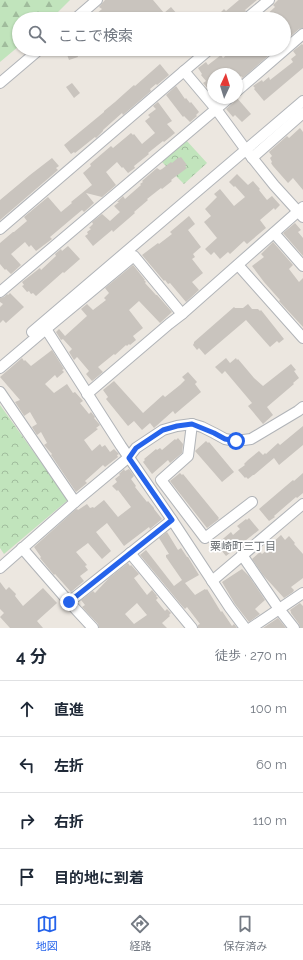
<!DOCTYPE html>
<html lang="ja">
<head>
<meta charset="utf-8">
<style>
	:root { --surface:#fff; --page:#f6f6f7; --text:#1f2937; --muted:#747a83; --line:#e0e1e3; --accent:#2563eb }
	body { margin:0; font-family:Raleway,"Noto Sans JP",sans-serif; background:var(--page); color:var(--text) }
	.compass { position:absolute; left:207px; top:68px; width:36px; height:36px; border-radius:50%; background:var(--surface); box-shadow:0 1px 3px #0004; rotate:4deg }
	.stop { position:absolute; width:12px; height:12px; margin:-9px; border:3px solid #2563eb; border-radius:50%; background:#fff }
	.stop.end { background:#2563eb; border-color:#fff; box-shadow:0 1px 4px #0008 }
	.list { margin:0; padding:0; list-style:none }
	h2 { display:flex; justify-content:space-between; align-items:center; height:52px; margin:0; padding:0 16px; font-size:17px }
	h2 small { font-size:13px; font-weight:400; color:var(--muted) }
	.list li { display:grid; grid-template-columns:26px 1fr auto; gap:12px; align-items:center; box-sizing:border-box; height:56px; padding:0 16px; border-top:1px solid var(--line) }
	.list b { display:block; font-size:15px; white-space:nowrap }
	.list em { font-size:13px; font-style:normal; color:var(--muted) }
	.icon { flex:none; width:22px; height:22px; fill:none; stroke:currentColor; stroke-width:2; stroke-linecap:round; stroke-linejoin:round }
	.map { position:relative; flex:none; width:303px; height:628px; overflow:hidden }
	.search { position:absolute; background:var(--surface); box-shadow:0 1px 3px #0004; left:12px; right:12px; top:12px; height:44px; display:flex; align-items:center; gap:10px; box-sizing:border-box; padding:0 14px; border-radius:22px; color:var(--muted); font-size:15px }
	.sheet { height:276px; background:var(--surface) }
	nav { display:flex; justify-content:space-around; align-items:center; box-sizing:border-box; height:56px; border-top:1px solid var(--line); background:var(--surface); font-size:11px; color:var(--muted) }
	nav a { display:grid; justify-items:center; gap:2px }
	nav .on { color:var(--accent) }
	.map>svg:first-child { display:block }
	.forest { fill:url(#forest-firs) }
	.park { fill:url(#park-crowns) }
	.building { fill:#c9c4be; fill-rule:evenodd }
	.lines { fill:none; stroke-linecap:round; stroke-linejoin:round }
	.minor-casing { stroke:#b1b4b8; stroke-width:12 }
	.minor { stroke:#fff; stroke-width:10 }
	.route { stroke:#2563eb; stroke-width:5 }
	.labels { text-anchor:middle; stroke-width:3.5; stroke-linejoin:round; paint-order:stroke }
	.neighbourhood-label { font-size:11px; fill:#6a6f73; stroke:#fff }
</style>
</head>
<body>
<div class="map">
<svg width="303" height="628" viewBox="0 0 303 628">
	<defs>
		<pattern id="forest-firs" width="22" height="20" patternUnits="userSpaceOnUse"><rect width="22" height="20" fill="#c1e4bc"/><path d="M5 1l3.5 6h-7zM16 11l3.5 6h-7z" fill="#a0bc9c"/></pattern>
		<pattern id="park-crowns" width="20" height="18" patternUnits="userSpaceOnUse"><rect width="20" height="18" fill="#c1e4bc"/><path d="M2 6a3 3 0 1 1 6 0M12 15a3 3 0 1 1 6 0" fill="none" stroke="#a0bc9c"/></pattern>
	</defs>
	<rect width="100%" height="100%" fill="#ece7e0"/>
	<!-- forest -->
	<path class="forest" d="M0,0H70L51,19H19V46L0,62Z"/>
	<!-- park -->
	<g class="park">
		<path d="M186,140L207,163L184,184L161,161Z"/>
		<path d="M0,405L68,500L4,554L0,548Z"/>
	</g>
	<!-- building -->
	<g class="building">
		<path d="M105,0H153L164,13L171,7L177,14L171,19H90L102,9L99,7Z"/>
		<path d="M239,0H257L245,10L246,11L242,14L240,18L236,14L230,19H214L224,9L226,11Z"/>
		<path d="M278,0H303V28L299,29L284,42V19H262L275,7L273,5Z"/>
		<path d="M302,44L303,45V68L264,101L254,89L255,88L253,86L262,80L263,82L269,77L270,80L293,62L291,59L296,55L293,51Z"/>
		<path d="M65,49H89V50L77,54L78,57L69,60Z"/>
		<path d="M233,49H276L243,78L241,76L237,79V74H213V94L203,83L206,81L201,75L202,74L198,68L206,62L208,65L221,55L223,58Z"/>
		<path d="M160,64L169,75L157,85L156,84L150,89L151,91L123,115L122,113L103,130V131L96,138L95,137L75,153L74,152L71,154L64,145L104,112V111L115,102L125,93L134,85L135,86Z"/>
		<path d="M72,83L80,93L74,98L66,87Z"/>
		<path d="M176,86L185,99L186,98L190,103L191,102L199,112L196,115L197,116L190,122L184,116L183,117L166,95Z"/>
		<path d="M235,98H237L251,114L242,122L235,115L233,117L226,109L233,103Z"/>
		<path d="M158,102L172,121L167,124L175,133L164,142L163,141L148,153L149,154L134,166L135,168L128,173L123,167L122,168L117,162L106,172L116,185L102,197L86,193L94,203L84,212L82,210L50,237L52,239L36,251L31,245L29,247L25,242L11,254L21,265L11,274L6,269L5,270L0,264V243L13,232H14L27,221L24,217L48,197L61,212L72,203L71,202L92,185L83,173L91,166L90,164L111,146L113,148L131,133L133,135L134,134L142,144L155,133L145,121L150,117L148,115L156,109L153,106Z"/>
		<path d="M300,128L303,132V190L293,178L288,183L273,166L271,163L272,162L270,158L272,156L269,152L287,136L289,138Z"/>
		<path d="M179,157V158L181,157L187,165L185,166L187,168L171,180L172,181L162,189L161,188L147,199L148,200L134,212L135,213L113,232L112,230L93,246L85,236L88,234L87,232L91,229L89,228L93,224L92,222L102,214L110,221L120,212L114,206L119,202H117L123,196L125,199L141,185L140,184L143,182L142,181L157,168L160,170L162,169L171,162L172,163Z"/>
		<path d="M52,158L59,166L56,168L58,170L0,220V200L30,175Z"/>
		<path d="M237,174L248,185L253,181L260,189L259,190L267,200L272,196L280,205L275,210L274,208L260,220L266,228L247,244L244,241L230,254L228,252L220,259L214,252L211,255L205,249L217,238L204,222L211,216L205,209L217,197L214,194L220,189L234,206L245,197L235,186L234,187L229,182Z"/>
		<path d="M189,216L195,224L188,230L201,247L193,254L195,257L192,259L203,273L192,282L199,290L186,302L170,283L168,284L165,280L164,281L142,255L158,243L159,244L172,234L170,232Z"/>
		<path d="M295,223L301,230L298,232L303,238V256L283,233Z"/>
		<path d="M273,242L293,265L289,269L299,282L303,278V327L279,301L280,300L264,282L252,266L264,257L261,254Z"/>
		<path d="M68,246L80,259L64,273L63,272L36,296L33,293L31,294L29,291L27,292L22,286L24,285L22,282L40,268L41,270L56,256L55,254L61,249L62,251Z"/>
		<path d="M133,265L145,280H144L146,282L145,283L156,295H157L172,312L160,323L139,301L129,310L143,328L133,336L136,340L130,345L129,344L127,346L126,345L115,355L114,354L98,367L103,372L92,381L86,374L89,371L78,358L77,357L74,360L69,352L72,349L63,339L61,340L56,332L59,329L65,336L87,316L81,309L87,304L93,310L106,300L104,298L109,293L105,288Z"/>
		<path d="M10,293L24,307L6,323L3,320L0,323V307L3,304L0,302V298L4,297L7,294L8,295Z"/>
		<path d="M248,304L252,309H258L260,311L261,310L284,339L279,343L277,341L270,347L246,320L205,355L199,348L197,350L193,345L194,343V342L234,307L235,308H243Z"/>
		<path d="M52,350L64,369L62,370L64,372L57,378L55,375L45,384L54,393L67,384L73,393L75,392L83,401L80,403L89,414L91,412L95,417L94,418L100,425L96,428L98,429L84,440L92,451L100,444L102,447L105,445L110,452L114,449L119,454L117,455L118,457L105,467L103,465L85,481L87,483L76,492L51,455L52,454L44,445L47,443L41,432L37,435L32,427L37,424L30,412L24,416L23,414L15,402L20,400L0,377L22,358L24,361L25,360L31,366Z"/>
		<path d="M226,358L230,363L236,358L237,360L238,359L254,378L263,386L291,364L296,370L294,371L299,378L293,383L294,384L267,407L273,415L263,424L248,406L252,403L225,371L222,374L215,367Z"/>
		<path d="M188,372L197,382L195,384L201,392L175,414L173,411L154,428L150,423L142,430L134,421L128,426L106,399L108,397L103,390L114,381L143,413L163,395L165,397L180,385L185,380L182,377Z"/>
		<path d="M303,426V445L279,465L274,458L254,475H253L248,479L246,477L245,478L238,470L245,465L244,464L248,460L259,451L263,455L265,453L266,454L278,443L280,445Z"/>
		<path d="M178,438L183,444L182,453L170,463L168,460L152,474L143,462L145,460L144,459L156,449L157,450L160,448L162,450L175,439L176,440Z"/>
		<path d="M206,441L208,443L209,442L234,472L222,482L195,451Z"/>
		<path d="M124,469L125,471L129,469L134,476L131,479L136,486L135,487L147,502L148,501L154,508V509L162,519L150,529L149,527L124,546L107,523L96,532L111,551L102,559L88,543L76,552L87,565L85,566L88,570L80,576L84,581L71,592L55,574L54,575L40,558L41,557L34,547L75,510L77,509L78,510L87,504L90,508L93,507L94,508L104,500L118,517L131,507L118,490L117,491L112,486L117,482L115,479L120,475L119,474Z"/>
		<path d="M180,473L182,475L183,474L219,518H218L219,519L207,528L170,481Z"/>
		<path d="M303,473V493L297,498L296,497L274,516L275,517L269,521L259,509L293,480L294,481Z"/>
		<path d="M249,518L259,530L226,556L217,545L219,544L218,543L231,532L233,535L240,529L237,526L246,519L247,520Z"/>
		<path d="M167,532L178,550L181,548L187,557H188L199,575L185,583L195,595L205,589L206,590L207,589L221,612L222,611L232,626L234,624L237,628H198V625L200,624L187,607L185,609L183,607L140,555L146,550L174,586L182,580L166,557V555L169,554L159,538Z"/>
		<path d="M281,535L285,540L289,536L295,543L294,544L303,554V578L291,587L294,590L293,592L284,598L263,575L252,559L260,552L262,554L272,546L271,544Z"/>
		<path d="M128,563L130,566L131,565L139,574L134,578L147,595L152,590L157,596H156L158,598L156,600L165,611L167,609L171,613L169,615L170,616L162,623L167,628H99L98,624L82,607L85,605L81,600L93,591L95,593L109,578ZM137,603L147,615L134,624L125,614Z"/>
		<path d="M242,569L249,576L265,600L255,609L260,614L249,622L235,604L222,582Z"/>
		<path d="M0,582L6,590L9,587L16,594L15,596L23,606L43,588L57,603L37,621L43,628H10L0,617L4,613L0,609Z"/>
		<path d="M300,603L303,606V628H300L299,624L291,613V612L290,610Z"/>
		<path d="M278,618L286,628H263Z"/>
	</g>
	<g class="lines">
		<defs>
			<g id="minor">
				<path d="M75,19L97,0"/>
				<path d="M246,19L269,0"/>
				<path d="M184,71L210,49"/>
				<path d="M0,83L40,49"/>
				<path d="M237,91L303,34"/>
				<path d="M252,158L303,113"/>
				<path d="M0,229L184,71L216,109L246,150L274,185L303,217"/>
				<path d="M274,233L303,266"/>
				<path d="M238,265L303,338"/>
				<path d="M0,292L229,98"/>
				<path d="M46,329L134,256L182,314"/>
				<path d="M32,332L303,101"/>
				<path d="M0,368L46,329L121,446L172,520L230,608L245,628"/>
				<path d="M0,392L75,502"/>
				<path d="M87,394L169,324L182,314L303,207"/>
				<path d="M192,424L188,456L161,480L205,538L252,502"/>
				<path d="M22,548L69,602L93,628"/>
				<path d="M130,553L192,628"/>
				<path d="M242,555L279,609L294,628"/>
				<path d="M0,568L75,502L129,457L136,448L163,430L177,426L192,424L202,427L214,433L225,439L236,441L251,439L298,411L303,407"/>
				<path d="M212,581L303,504"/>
				<path d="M69,602L172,520"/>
				<path d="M251,628L303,593"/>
			</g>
		</defs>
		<!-- minor casing -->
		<use href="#minor" class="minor-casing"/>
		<!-- minor -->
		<use href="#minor" class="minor"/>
	</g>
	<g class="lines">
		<!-- route -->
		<path class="route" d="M69,602L172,520L129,458L136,448L163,430L177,426L192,424L214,433L225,439L236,441"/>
	</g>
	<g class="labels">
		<!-- neighbourhood labels -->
		<g class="neighbourhood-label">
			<text x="243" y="550">粟崎町三丁目</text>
		</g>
	</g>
</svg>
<svg class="compass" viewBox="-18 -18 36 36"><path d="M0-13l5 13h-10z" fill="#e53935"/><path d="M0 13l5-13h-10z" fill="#747a83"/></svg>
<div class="stop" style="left:236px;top:441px"></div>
<div class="stop end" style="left:69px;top:602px"></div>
<div class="search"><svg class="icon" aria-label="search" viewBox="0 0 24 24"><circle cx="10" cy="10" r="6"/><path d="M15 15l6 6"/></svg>ここで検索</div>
</div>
<section class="sheet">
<h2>4 分<small>徒歩 · 270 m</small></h2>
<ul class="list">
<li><svg class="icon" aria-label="ahead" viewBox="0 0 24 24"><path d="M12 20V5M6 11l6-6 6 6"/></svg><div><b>直進</b></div><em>100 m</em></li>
<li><svg class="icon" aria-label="left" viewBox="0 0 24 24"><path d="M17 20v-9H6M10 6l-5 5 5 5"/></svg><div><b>左折</b></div><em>60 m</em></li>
<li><svg class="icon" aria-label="right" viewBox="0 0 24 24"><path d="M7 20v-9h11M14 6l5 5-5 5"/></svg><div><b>右折</b></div><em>110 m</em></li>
<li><svg class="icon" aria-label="arrive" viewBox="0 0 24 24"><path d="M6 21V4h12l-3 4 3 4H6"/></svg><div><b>目的地に到着</b></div></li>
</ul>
</section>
<nav>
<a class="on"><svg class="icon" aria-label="map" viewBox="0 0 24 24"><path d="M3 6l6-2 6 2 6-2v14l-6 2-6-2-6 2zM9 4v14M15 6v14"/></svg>地図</a>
<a><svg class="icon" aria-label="directions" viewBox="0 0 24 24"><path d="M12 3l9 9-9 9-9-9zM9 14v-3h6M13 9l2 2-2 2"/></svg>経路</a>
<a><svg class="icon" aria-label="saved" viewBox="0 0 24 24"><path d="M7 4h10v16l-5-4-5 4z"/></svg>保存済み</a>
</nav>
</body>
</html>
